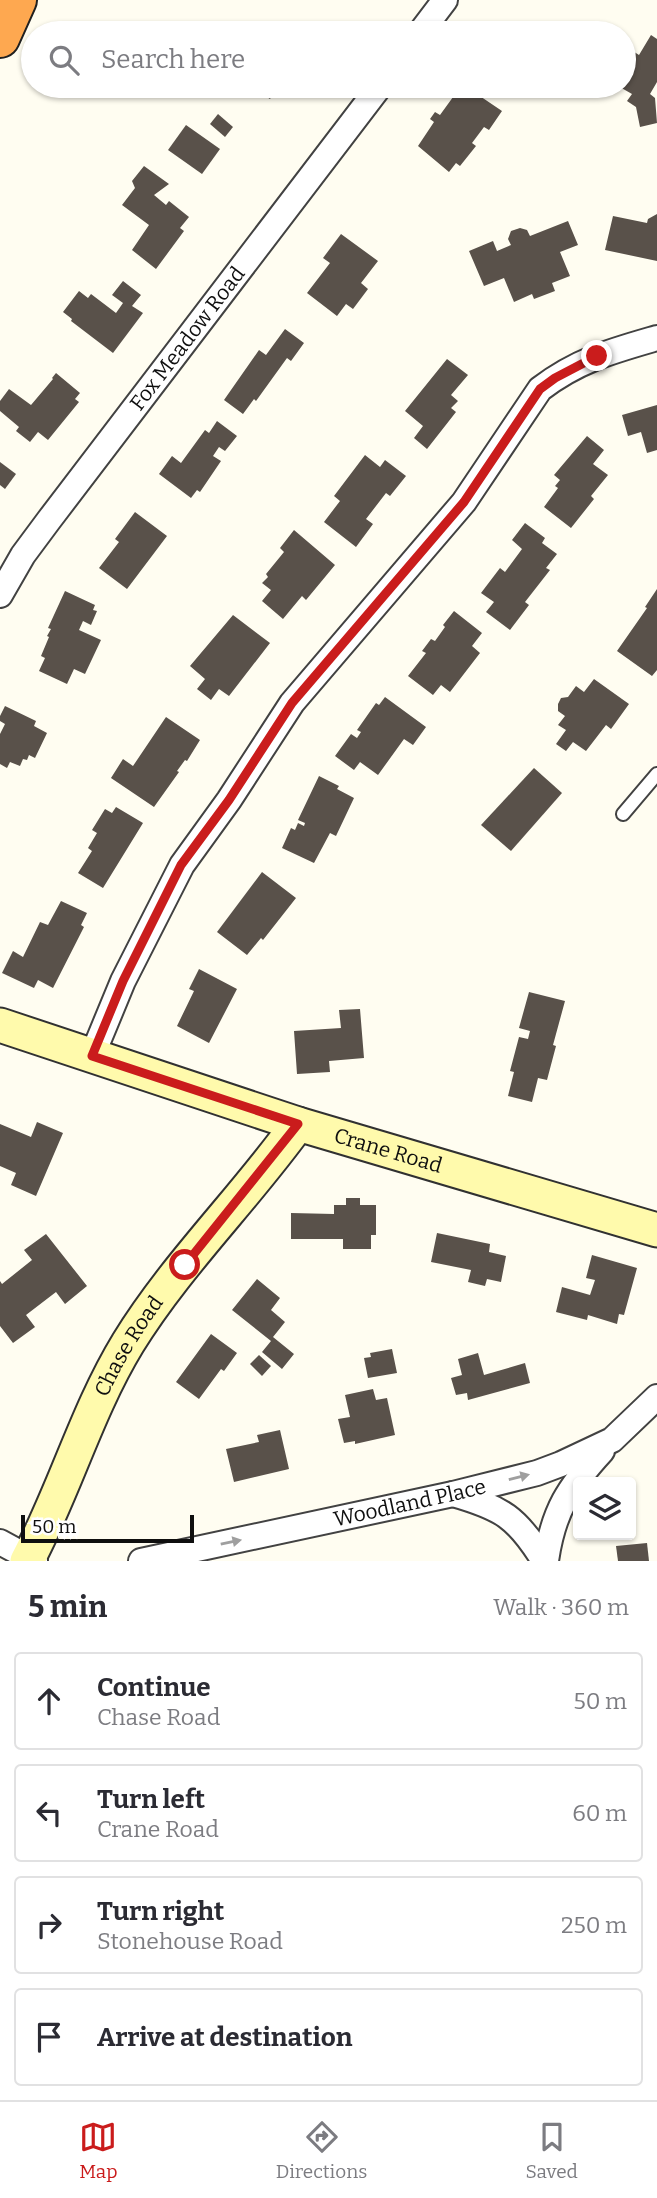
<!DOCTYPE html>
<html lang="en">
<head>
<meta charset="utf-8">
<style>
	:root { --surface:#fff; --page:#f7f7f7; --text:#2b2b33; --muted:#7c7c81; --line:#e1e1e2; --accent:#ca1c1c }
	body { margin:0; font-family:Bitter,serif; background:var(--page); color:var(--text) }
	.controls { position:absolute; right:21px; bottom:21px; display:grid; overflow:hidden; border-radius:7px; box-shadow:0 2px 5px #0004 }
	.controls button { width:63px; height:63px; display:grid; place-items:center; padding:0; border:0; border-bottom:2px solid var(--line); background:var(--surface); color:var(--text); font:35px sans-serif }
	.scale { position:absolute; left:21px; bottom:18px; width:173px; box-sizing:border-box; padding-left:7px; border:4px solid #0f0f0f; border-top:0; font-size:19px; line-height:24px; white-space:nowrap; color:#0f0f0f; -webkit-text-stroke:5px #fff; paint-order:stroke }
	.stop { position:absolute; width:21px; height:21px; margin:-16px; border:5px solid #ca1c1c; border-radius:50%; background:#fff }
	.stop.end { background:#ca1c1c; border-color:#fff; box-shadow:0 2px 7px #0008 }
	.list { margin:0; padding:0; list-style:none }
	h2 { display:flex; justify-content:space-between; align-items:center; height:91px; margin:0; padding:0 28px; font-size:30px }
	h2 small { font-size:23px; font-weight:400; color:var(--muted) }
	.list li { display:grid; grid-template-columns:46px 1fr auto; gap:21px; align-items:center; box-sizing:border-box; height:98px; margin:0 14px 14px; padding:0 14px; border:2px solid var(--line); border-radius:7px }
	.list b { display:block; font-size:26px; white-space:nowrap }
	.list p { margin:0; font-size:23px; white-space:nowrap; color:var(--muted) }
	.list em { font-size:23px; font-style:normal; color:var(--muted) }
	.icon { flex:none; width:38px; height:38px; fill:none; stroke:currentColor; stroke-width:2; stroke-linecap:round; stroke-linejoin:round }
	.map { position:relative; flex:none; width:657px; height:1561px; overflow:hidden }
	.search { position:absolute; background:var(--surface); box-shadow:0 2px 5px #0004; left:21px; right:21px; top:21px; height:77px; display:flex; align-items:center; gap:18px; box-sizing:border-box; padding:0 24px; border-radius:38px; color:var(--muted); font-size:26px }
	.sheet { height:539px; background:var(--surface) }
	nav { display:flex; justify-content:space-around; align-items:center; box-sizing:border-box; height:98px; border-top:2px solid var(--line); background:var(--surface); font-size:19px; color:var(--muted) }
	nav a { display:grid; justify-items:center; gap:4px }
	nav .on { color:var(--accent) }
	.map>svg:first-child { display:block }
	.building { fill:#59514a }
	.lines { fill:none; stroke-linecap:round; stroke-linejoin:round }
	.lane-casing { stroke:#424242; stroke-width:16 }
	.street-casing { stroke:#424242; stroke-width:28 }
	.secondary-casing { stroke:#313131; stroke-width:37 }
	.highway-casing { stroke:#202020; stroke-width:42 }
	.lane { stroke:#fff; stroke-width:12 }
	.street { stroke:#fff; stroke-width:24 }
	.secondary { stroke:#fffaac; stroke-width:33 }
	.highway { stroke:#fea850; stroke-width:38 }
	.oneway { fill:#9f9f9f }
	.route { stroke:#ca1c1c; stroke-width:9 }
	.labels { text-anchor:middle; stroke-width:7; stroke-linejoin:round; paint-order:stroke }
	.street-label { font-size:21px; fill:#0f0f0f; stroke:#fff }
</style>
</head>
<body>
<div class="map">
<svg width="657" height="1561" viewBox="0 0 657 1561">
	<rect width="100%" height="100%" fill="#fffdf1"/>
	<!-- building -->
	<g class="building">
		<path d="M651,35L657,39V82L650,94L655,98L657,123L640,127L636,107L627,101L632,94L618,86H624V55L628,48L639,55Z"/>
		<path d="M249,86H283L279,91L276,89L270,99Z"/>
		<path d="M461,86H465L502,111L489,130L484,127L472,143L476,146L460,166L456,163L449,172L418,146L434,122L430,119L435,112L440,115Z"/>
		<path d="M218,114L233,127L225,137L210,124Z"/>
		<path d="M186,125L220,149L202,174L168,150Z"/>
		<path d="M144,166L169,184L154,195L166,205L169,201L189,217L180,228L184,231L156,269L132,250L149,225L122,205L135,188L132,181Z"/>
		<path d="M657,214V261L605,250L613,216L647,223L648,219Z"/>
		<path d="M568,221L578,245L560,252L570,276L552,283L555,291L534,299L532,294L514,302L504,278L484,286L469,251L493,241L497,251L511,245L508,239L511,231L520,228L527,230L530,236Z"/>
		<path d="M341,234L378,261L361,283L368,289L353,309L346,304L337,316L307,293L330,263L323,258Z"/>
		<path d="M123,281L141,295L132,306L143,313L113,353L71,321L72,319L63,312L79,291L88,298L91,294L116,313L123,303L112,295Z"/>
		<path d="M285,329L304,343L291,361L287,358L256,401L254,399L243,414L224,400L259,350L266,355Z"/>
		<path d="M447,359L468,375L451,395L458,401L451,408L456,412L427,449L414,438L423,426L405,411Z"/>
		<path d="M56,373L80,393L75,399L79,402L48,440L38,432L30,442L16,431L19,427L0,411V401L9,389L31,405L53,379L52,378Z"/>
		<path d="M657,405V450L647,453L641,432L628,436L622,415Z"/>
		<path d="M217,421L237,436L225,451L219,447L213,456L221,461L200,492L197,490L191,498L159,474L172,456L181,463L205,430L209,433Z"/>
		<path d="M587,436L604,450L593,464L608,475L591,496L594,499L571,528L544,507L558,488L555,486L560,480L554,475Z"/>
		<path d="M365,455L380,467L385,460L406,476L390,496L386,493L366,519L373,524L356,547L324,522L340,501L334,496Z"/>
		<path d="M0,462L16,474L5,489L0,485Z"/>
		<path d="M135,512L167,536L127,589L99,568L119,542L115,539Z"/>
		<path d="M525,523L545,538L542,543L557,554L546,568L550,570L525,602L529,605L510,630L486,612L494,602L481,593L500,568L505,572L522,549L512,540Z"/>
		<path d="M294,530L335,565L306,600L302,596L283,619L262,601L271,590L262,583L268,577L266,574L284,552L280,548Z"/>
		<path d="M657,589V670L652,676L617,651L647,608L645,607Z"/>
		<path d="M65,591L95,605L93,610L97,611L91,625L83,621L79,630L101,640L85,674L74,669L67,684L39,671L45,658L41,656L49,637L47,636L51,629L48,628Z"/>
		<path d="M454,611L482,633L472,646L480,653L450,692L441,685L433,695L408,676L426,653L422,651L431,639L435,641L445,627L443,625Z"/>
		<path d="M233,615L270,643L229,696L219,689L211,700L197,689L205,679L190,666Z"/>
		<path d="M594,679L629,704L611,729L606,725L586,751L573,742L566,751L556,744L566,730L558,725L565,716L558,711V704L561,698L568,697L576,686L584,692Z"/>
		<path d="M385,697L426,727L413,745L404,739L378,775L360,762L354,770L335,756L351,734L357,738L361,732L357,730L376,703L379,705Z"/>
		<path d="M5,706L36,721L34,726L47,733L35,758L29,755L27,760L23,759L20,766L10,762L7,768L0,764V734L5,724L0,721V716Z"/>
		<path d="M166,717L200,740L187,761L185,760L177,771L179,772L154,807L111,778L123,759L133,766Z"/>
		<path d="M534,768L562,793L511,851L481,825Z"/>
		<path d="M319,776L339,786L337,789L354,798L336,836L330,833L314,863L282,848L291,828L295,830L298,823L304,826L305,823L298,820Z"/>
		<path d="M116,807L143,823L103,888L78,873L92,851L88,848L97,833L92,830L105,809L112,813Z"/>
		<path d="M262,872L296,898L263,940L261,938L247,955L217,932Z"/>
		<path d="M61,901L87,913L81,925L84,927L53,988L38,980L34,988L2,973L13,951L23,957L40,922L48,925Z"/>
		<path d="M199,969L237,989L209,1043L177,1026L194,991L189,989Z"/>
		<path d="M529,992L565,1001L553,1045L556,1046L547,1080L538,1078L532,1102L508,1096L514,1072L510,1071L519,1037L528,1039L530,1031L519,1028Z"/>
		<path d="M360,1009L364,1058L329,1061L330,1072L297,1074L294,1031L341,1028L339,1010Z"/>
		<path d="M37,1122L63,1133L36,1196L11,1185L16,1173L0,1166V1124L31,1137Z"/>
		<path d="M346,1198H360V1205H376V1235H371V1249H343V1239H291V1213L334,1214V1205H346Z"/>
		<path d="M437,1233L490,1244L489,1252L506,1256L501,1282L487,1279L485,1286L468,1282L471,1270L431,1262Z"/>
		<path d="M46,1234L87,1286L65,1304L56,1292L26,1315L35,1327L13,1343L0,1326V1281L2,1284L32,1260L24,1250Z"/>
		<path d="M592,1255L637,1268L624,1315L619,1314L617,1324L588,1315L587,1320L556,1312L562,1287L590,1295L595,1280L586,1278Z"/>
		<path d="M257,1279L280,1298L271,1310L285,1322L273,1337L294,1354L282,1369L262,1352L271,1341L232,1310Z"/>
		<path d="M211,1334L237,1353L224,1371L221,1369L199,1399L176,1382Z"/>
		<path d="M392,1349L397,1373L368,1378L364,1358L371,1357L370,1353Z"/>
		<path d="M478,1353L484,1375L525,1363L530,1383L468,1400L467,1393L456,1395L451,1378L462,1375L458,1359Z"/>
		<path d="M259,1355L271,1366L262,1376L250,1364Z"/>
		<path d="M373,1389L376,1400L387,1398L395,1435L355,1444V1441L344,1443L338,1419L350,1417L345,1395Z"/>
		<path d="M280,1430L289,1469L234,1482L226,1449L259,1442L257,1435Z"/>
		<path d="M647,1543L649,1561H618L616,1546Z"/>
	</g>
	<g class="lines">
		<defs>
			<path id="lane" d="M623,814L657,774"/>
			<g id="street">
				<path d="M420,33L445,0"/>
				<path id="s1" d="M0,595L23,555L49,520L380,86"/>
				<path d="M92,1056L123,981L182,865L229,800L292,703L464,502L540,389C578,360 612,351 657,338"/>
				<path d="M453,1494C502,1508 517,1517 544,1561"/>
				<path d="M0,1542L35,1561"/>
				<path id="s2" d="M141,1561L453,1494L537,1473L561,1464L612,1440L657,1397"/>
				<path d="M546,1561C553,1511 569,1487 602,1451"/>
			</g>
			<g id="secondary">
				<path id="s3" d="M0,1025L298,1124L657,1230"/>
				<path id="s4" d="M27,1561C65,1490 86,1412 128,1343C176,1265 244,1199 298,1124"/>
			</g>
			<path id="highway" d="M0,38L17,0"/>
		</defs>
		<!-- lane casing -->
		<use href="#lane" class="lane-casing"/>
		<!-- street casing -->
		<use href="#street" class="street-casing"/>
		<!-- secondary casing -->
		<use href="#secondary" class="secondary-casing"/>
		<!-- highway casing -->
		<use href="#highway" class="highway-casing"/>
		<!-- lane -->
		<use href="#lane" class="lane"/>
		<!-- street -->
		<use href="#street" class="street"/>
		<!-- secondary -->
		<use href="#secondary" class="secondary"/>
		<!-- highway -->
		<use href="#highway" class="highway"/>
	</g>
	<!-- one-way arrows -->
	<defs><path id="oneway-solid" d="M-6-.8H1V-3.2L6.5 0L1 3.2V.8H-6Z" transform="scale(1.75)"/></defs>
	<g class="oneway">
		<use href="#oneway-solid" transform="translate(519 1477) rotate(-14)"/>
		<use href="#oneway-solid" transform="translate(231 1542) rotate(-12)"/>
	</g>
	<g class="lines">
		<!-- route -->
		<path class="route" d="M185,1265L298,1124L92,1056L123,981L181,865L229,800L292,703L464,502L540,389L555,378L597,356"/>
	</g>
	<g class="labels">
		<!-- street labels -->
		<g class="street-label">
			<text dy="7" stroke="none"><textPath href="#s1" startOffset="318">Fox Meadow Road</textPath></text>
			<text dy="7" stroke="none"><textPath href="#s3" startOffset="408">Crane Road</textPath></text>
			<text dy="7" stroke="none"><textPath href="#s4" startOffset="238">Chase Road</textPath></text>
			<text dy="7" stroke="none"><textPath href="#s2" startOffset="275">Woodland Place</textPath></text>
		</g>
	</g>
</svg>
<div class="controls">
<button><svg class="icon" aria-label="layers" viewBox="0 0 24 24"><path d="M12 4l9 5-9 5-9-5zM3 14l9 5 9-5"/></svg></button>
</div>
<div class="scale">50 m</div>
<div class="stop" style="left:185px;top:1265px"></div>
<div class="stop end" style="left:597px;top:356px"></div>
<div class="search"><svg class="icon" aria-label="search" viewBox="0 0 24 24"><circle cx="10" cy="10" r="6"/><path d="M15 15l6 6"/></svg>Search here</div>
</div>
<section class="sheet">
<h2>5 min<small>Walk · 360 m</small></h2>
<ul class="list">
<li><svg class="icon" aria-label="ahead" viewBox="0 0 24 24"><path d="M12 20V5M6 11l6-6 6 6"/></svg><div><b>Continue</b><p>Chase Road</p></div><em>50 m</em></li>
<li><svg class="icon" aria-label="left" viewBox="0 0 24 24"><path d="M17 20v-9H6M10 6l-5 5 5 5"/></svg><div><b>Turn left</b><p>Crane Road</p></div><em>60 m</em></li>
<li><svg class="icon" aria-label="right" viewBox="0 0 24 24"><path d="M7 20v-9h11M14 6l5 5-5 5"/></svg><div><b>Turn right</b><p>Stonehouse Road</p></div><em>250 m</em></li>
<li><svg class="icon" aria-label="arrive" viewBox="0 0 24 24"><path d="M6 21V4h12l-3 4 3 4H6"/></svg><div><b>Arrive at destination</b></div></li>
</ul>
</section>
<nav>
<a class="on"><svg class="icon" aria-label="map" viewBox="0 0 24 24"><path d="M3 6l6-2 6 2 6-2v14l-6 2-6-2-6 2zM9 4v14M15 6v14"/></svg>Map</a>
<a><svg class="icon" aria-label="directions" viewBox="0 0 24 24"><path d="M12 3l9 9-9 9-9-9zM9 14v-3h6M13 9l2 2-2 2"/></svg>Directions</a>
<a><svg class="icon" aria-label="saved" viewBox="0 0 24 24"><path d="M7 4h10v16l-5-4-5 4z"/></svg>Saved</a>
</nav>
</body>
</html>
